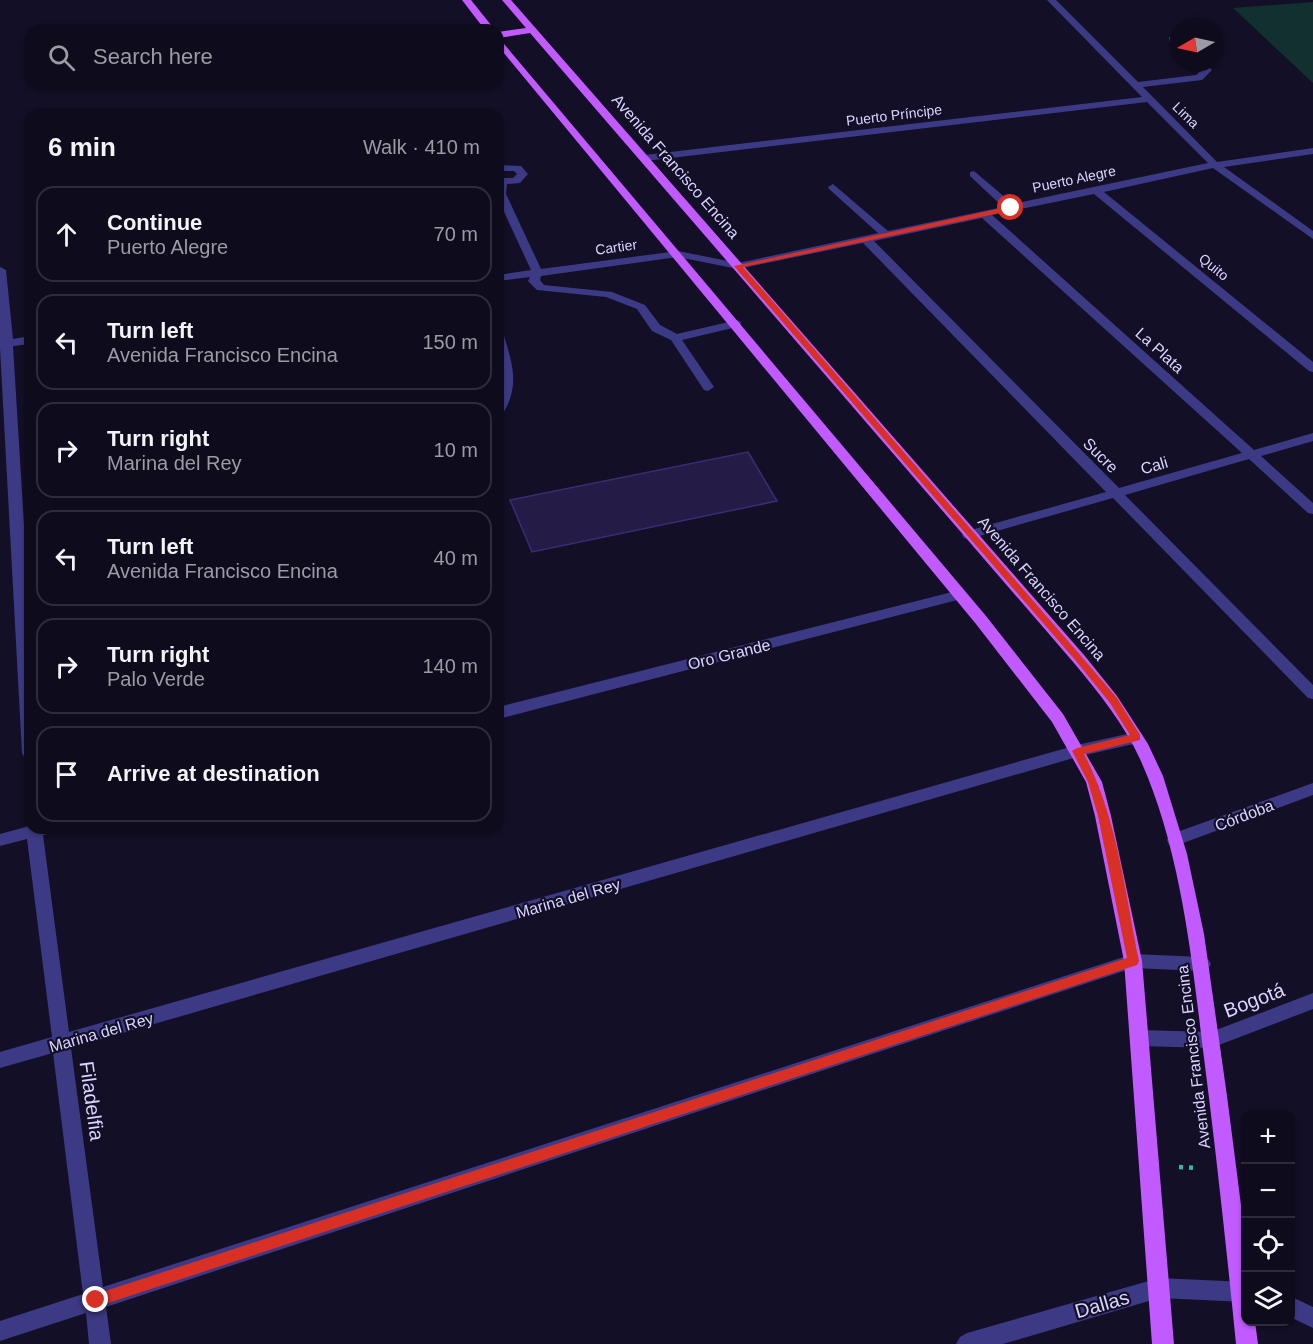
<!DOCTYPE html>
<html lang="en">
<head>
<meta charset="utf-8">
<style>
	:root { --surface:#0e0b1c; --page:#1c1929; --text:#f1f3f6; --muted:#9b9ba3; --line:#2e2b3b }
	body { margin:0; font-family:Arial,sans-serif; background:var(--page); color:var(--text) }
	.controls { position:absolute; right:18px; bottom:18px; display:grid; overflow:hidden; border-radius:12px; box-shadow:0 2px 4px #0004 }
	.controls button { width:54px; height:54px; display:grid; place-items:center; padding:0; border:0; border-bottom:2px solid var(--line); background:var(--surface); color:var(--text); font:30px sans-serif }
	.compass { position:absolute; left:1169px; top:18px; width:54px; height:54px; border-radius:50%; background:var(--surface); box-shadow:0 2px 4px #0004; rotate:261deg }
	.stop { position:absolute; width:18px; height:18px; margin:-14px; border:4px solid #d93025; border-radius:50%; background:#fff }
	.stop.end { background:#d93025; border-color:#fff; box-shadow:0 2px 6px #0008 }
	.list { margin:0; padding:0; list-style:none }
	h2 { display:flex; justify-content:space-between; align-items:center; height:78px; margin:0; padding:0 24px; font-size:26px }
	h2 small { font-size:20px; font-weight:400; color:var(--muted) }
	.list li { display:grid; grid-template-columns:39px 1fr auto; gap:18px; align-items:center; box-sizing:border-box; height:96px; margin:0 12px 12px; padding:0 12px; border:2px solid var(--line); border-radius:18px }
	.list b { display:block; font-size:22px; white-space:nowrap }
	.list p { margin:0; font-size:20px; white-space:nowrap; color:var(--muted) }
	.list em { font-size:20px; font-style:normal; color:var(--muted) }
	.icon { flex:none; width:33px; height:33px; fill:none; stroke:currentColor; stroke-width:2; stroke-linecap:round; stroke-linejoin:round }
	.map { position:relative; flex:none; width:1313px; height:1344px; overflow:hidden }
	.search { position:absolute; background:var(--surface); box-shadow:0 2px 4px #0004; left:24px; top:24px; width:480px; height:66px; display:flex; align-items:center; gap:15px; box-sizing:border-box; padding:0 21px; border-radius:18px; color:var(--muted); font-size:22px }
	.panel { position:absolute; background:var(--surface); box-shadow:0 2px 4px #0004; left:24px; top:108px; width:480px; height:726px; border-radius:18px }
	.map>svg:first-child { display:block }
	.green { fill:#12302f }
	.building { fill:#241b47; stroke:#3b2d73; stroke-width:1.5 }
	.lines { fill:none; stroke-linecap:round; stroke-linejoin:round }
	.path { stroke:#2fb8b0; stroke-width:4.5; stroke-dasharray:4 6; stroke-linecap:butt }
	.minor { fill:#3d3a85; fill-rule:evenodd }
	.major { fill:#c25bff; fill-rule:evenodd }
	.route { fill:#d93025 }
	.labels { text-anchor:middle; stroke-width:4.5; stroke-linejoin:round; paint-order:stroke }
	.far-street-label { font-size:14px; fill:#d9d4ff; stroke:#130f26 }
	.street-label { font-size:16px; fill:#d9d4ff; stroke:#130f26 }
	.near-street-label { font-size:20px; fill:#d9d4ff; stroke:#130f26 }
</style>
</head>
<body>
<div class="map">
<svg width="1313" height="1344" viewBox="0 0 1313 1344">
	<rect width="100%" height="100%" fill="#130f26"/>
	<!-- green -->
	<path class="green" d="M1313,2V83L1233,8Z"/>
	<!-- building -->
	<path class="building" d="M748,452L777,501L532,552L510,500Z"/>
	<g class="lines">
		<!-- path -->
		<path class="path" d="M1179,1167L1196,1168"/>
		<!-- minor -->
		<g class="minor">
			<path d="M1047,0H1056L1138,82L1196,75L1202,70L1194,63H1205L1212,70L1202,80L1143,87L1217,162L1313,148V154L1224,167L1313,231V239L1213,168L1104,192L1313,362V372L1309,371L1094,194L992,215L1254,450L1313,433V441L1261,456L1313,503V514L1308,513L1249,459L1125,495L1313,685V699L1308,698L1113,498L969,539L964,538L962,535L964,532L1106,492L863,243L738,269L678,257L541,276L540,280L544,285L612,292L645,305L660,325L677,334L737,320L741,322V326L682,340L714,387L708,391L704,390L671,340L652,331L637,309L606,297L537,290L528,281L530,277L498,281V275L531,270L498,199V178H513L517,174L514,171H498V165L521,166L528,174L520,183L507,184L506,194L541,269L678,251L738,263L878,233L829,189L828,187L833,184L888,231L1003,207L970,176V172L974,171L1013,204L1208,163L1147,102L645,161L640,158L645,155L1142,97ZM982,218L1242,453L1119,488L874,241Z"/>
			<path d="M1169,37H1175L1178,40V48L1169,41Z"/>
			<path d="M0,267L6,270L13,339L30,336V344L13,346L30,623V759L24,757L22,753L0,348Z"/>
			<path d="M498,332L504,336C513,365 520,387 502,415L498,416V400L503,383L498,356Z"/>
			<path d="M960,590L965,592L967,595L965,598L498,719V707Z"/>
			<path d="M1136,732L1142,734L1144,738L1142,742L1077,757L71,1048L103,1287L1133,954L1202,957L1208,959L1211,964L1208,969L1202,971L1133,968L106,1307L111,1344H89L86,1313L0,1341V1321L83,1294L53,1053L0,1068V1052L52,1037L27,839L0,846V834L26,827L30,823V828H54L52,833L43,835L69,1032L1077,745Z"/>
			<path d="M1313,783V795L1175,846L1169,845L1167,840L1169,835Z"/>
			<path d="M1313,993V1009L1211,1048L1139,1046L1133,1044L1130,1038L1133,1032L1139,1030L1211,1032Z"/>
			<path d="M1159,1278L1246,1282V1302L1159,1298L1003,1344H956L960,1337L967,1333Z"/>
			<path d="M1290,1296L1313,1307V1328L1290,1317Z"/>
		</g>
		<!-- major -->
		<g class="major">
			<path d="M462,0H471L495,30H485Z"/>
			<path d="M502,0H511L1084,655L1117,696L1148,744L1163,776L1187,854L1204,934L1227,1096L1246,1244V1322H1255L1258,1344H1236C1226,1243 1215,1143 1202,1042C1191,950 1179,845 1140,759C1124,724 1099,693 1074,663L530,33L499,38L986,616L1063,714L1102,782L1111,816L1142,961L1174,1344H1152L1124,961L1095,816L1086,782L1052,722L976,624L498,46V32L526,28Z"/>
		</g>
	</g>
	<!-- route -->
	<path class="route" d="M1011,206L1014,210L743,267L1082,657L1117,698L1140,735V740L1084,754C1117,816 1125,892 1139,961L1137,965L96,1307L91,1305L89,1300L91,1296L96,1294L1127,958L1098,816L1088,782L1072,751L1077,748L1130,735L1110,703L1076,661L734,266Z"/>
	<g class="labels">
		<!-- far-street labels -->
		<g class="far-street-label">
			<text transform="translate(894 115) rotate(-7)" y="5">Puerto Príncipe</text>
			<text transform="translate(1186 115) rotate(44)" y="5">Lima</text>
			<text transform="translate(1074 179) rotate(-12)" y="5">Puerto Alegre</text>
			<text transform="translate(616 247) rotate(-8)" y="5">Cartier</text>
			<text transform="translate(1214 267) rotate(39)" y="5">Quito</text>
		</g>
		<!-- street labels -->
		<g class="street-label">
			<text transform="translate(676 166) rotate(49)" y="6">Avenida Francisco Encina</text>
			<text transform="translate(1160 350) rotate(42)" y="6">La Plata</text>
			<text transform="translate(1101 455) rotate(45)" y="6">Sucre</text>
			<text transform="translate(1154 465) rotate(-16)" y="6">Cali</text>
			<text transform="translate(1042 588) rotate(49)" y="6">Avenida Francisco Encina</text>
			<text transform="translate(729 654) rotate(-14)" y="6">Oro Grande</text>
			<text transform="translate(1244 815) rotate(-21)" y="6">Córdoba</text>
			<text transform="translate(568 898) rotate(-16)" y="6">Marina del Rey</text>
			<text transform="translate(101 1032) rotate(-16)" y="6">Marina del Rey</text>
			<text transform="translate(1193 1057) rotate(-97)" y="6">Avenida Francisco Encina</text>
		</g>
		<!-- near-street labels -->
		<g class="near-street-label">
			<text transform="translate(1254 1000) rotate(-21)" y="7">Bogotá</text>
			<text transform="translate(92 1101) rotate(82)" y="7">Filadelfia</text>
			<text transform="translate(1102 1304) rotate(-16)" y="7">Dallas</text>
		</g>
	</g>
</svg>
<div class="controls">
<button>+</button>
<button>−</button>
<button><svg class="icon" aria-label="locate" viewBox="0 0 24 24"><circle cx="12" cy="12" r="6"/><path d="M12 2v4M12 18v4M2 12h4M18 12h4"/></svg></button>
<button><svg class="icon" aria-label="layers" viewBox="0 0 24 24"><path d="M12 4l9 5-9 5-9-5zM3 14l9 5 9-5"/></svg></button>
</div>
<svg class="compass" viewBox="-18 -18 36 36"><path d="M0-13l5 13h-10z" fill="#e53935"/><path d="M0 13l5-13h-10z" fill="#9b9ba3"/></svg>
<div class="stop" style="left:1011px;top:208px"></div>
<div class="stop end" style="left:96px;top:1300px"></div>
<div class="search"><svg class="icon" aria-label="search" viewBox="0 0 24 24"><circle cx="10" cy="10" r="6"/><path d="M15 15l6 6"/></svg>Search here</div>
<section class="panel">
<h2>6 min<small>Walk · 410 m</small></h2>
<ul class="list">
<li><svg class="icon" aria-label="ahead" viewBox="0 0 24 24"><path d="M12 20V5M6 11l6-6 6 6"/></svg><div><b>Continue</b><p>Puerto Alegre</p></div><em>70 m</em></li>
<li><svg class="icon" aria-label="left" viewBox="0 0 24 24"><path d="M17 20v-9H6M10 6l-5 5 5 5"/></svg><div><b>Turn left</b><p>Avenida Francisco Encina</p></div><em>150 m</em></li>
<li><svg class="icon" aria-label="right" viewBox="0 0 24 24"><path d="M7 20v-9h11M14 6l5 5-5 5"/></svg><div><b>Turn right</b><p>Marina del Rey</p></div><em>10 m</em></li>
<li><svg class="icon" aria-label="left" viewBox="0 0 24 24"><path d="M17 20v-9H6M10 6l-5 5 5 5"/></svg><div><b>Turn left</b><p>Avenida Francisco Encina</p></div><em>40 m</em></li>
<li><svg class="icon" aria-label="right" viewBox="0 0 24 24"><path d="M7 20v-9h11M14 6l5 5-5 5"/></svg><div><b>Turn right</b><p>Palo Verde</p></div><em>140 m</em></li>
<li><svg class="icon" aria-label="arrive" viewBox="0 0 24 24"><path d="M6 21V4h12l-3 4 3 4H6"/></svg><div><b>Arrive at destination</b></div></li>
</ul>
</section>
</div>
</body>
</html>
